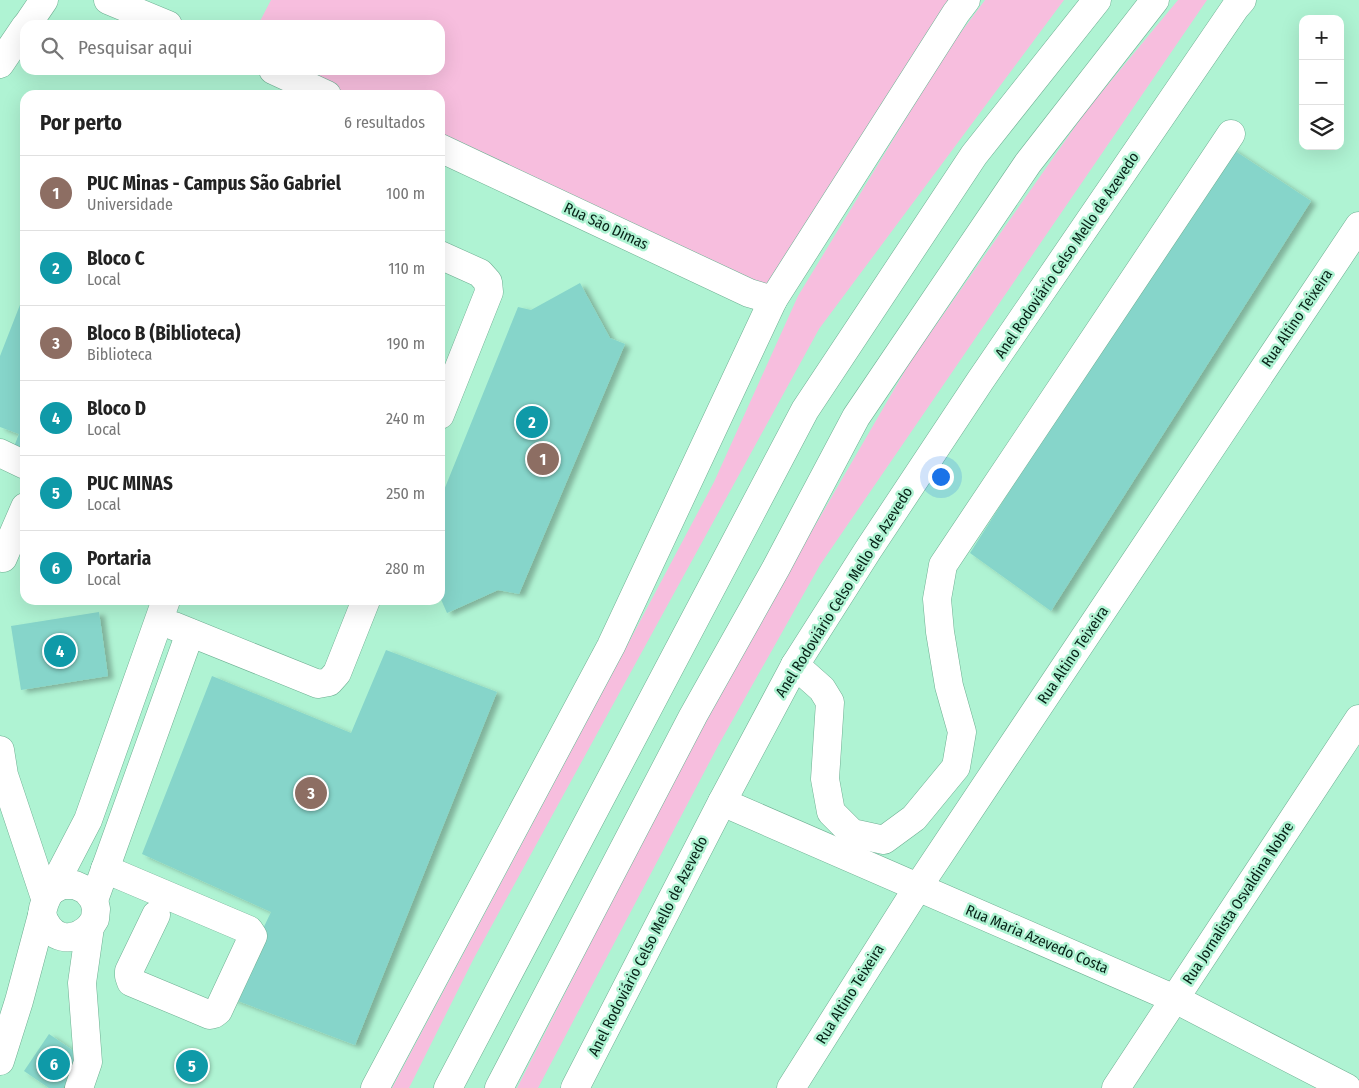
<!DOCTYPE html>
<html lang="pt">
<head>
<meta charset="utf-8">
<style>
	:root { --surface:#fff; --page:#f6f6f6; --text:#222; --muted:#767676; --line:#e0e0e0; --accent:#961870 }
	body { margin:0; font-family:"Fira Sans Condensed",sans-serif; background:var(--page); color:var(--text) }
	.controls { position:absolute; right:15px; top:15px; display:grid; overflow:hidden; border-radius:10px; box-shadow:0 5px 20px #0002 }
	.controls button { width:45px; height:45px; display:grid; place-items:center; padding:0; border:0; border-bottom:1px solid var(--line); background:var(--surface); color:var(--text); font:25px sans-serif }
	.you { position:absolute; left:940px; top:476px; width:18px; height:18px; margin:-12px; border:4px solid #fff; border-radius:50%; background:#1a73e8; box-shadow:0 0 0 8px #1a73e833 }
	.badge { display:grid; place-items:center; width:32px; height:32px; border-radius:50%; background:var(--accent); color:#fff; font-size:16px; font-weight:700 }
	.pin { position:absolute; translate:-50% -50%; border:2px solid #fff; box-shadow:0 1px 5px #0006 }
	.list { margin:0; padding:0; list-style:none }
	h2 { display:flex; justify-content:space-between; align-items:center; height:65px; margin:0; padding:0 20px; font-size:21px }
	h2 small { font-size:16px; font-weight:400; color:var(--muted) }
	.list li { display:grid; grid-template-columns:32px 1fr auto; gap:15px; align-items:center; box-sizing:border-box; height:75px; padding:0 20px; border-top:1px solid var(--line) }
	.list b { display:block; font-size:19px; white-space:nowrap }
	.list p { margin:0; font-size:16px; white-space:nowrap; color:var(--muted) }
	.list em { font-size:16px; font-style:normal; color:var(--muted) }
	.icon { flex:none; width:28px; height:28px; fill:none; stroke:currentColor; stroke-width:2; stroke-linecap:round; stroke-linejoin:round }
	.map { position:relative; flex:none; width:1359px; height:1088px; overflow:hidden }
	.search { position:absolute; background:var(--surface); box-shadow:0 5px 20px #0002; left:20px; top:20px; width:425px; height:55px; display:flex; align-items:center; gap:12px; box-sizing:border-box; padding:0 18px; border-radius:15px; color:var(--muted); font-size:19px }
	.panel { position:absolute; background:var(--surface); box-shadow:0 5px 20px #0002; left:20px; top:90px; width:425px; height:515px; border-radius:15px }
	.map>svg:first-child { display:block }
	.green { fill:#f7bede }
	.building { fill:#86d5ca; filter:url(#shadow) }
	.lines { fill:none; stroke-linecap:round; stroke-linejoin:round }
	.minor-casing { stroke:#6eaf92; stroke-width:29 }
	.major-casing { stroke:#6eaf92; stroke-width:29 }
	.highway-casing { stroke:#6eaf92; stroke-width:29 }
	.minor { stroke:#fff; stroke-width:28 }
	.major { stroke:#fff; stroke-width:28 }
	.highway { stroke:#fff; stroke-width:28 }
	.labels { text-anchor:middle; stroke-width:5; stroke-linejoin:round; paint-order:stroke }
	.street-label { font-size:15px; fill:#062116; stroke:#aff3d3 }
</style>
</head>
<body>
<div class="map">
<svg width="1359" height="1088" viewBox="0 0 1359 1088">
	<defs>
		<filter id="shadow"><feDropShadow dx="5.5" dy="3" stdDeviation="2.5" flood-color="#0004"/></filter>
	</defs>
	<rect width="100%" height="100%" fill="#aff3d3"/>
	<!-- green -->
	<g class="green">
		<path d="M271,0H966L773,300L440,147V95H328L274,70H440V25H258Z"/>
		<path d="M985,0H1064L819,329L474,958L409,1088H392L714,482L798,296L947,51Z"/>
		<path d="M1178,0H1207L820,565L718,746L538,1088H517L660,806L784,579L910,362L1086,111Z"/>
	</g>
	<!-- building -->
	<g class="building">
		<path d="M1229,147L1311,201L1051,611L970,553Z"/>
		<path d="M580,283L610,338L625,344L519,594L498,590L447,613L440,597V500L518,307L531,310Z"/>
		<path d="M25,292V454L13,449L19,434L0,427V356Z"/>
		<path d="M99,612L108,676L21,690L11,626Z"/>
		<path d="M386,650L497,692L355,1045L230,998L271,912L142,854L212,676L351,733Z"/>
		<path d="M49,1034L84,1058L63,1088H49L24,1071Z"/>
	</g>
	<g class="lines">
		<defs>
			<g id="minor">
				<path d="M108,0L168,25"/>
				<path d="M27,25L44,0"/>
				<path d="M0,64L25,27"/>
				<path d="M273,70L327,95"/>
				<path d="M440,148L749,293L773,300"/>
				<path d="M440,255L480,273L488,282L489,292L440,415"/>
				<path d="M0,453L25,465"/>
				<path d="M0,557L3,558L25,507"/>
				<path d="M174,626L318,684L329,682L337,673L366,600"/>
				<path d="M795,665L822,689L830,702L825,779L831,812L852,833L884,840L914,818L956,767L962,732L949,686L940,632L937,599L943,565L1231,134"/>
				<path d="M0,750L4,775L45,898"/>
				<path d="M722,802L1175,999L1347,1088"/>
				<path d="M105,869L249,930L253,936L218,1011L214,1014L210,1015L131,982L129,976V971L156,915"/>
				<path d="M51,891L62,885H75L86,890L94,900L96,909L95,919L90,927L82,983L88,1062L79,1088"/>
				<path d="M94,900L190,633"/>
				<path d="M42,915C51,940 71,944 90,927"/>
				<path d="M0,1061L19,1001L42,915C43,905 45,899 51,891L88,820L166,600"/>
				<path d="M791,1088L918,887L1359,226"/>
				<path d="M1116,1088L1359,719"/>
			</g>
			<g id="major">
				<path d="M375,1088L611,646L773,300L956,13L966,0"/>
				<path d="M575,1088L722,802L795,665L868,550L980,381L1235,8L1242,0"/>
			</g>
			<g id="highway">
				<path d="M448,1088L805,410L974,155L1097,0"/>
				<path d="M499,1088L693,716L776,568L856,417L1028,163L1155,0"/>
			</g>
		</defs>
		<!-- minor casing -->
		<use href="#minor" class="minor-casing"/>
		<!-- major casing -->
		<use href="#major" class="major-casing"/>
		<!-- highway casing -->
		<use href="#highway" class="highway-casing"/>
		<!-- minor -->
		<use href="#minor" class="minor"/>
		<!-- major -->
		<use href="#major" class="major"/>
		<!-- highway -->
		<use href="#highway" class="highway"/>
	</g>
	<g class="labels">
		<!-- street labels -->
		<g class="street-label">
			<text transform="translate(606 226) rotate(25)" y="5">Rua São Dimas</text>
			<text transform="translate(1067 255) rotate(-56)" y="5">Anel Rodoviário Celso Mello de Azevedo</text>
			<text transform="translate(1297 318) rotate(-56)" y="5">Rua Altino Teixeira</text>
			<text transform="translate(844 592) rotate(-58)" y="5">Anel Rodoviário Celso Mello de Azevedo</text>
			<text transform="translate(1073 655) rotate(-56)" y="5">Rua Altino Teixeira</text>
			<text transform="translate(1238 903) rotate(-57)" y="5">Rua Jornalista Osvaldina Nobre</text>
			<text transform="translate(1037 939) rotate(23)" y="5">Rua Maria Azevedo Costa</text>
			<text transform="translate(648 946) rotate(-63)" y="5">Anel Rodoviário Celso Mello de Azevedo</text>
			<text transform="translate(850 994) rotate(-58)" y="5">Rua Altino Teixeira</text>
		</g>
	</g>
</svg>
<div class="controls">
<button>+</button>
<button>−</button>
<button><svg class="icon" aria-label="layers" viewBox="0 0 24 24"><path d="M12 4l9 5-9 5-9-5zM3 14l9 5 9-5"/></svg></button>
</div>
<div class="you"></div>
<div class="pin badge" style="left:543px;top:459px;background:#8d6e63">1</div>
<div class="pin badge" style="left:532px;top:422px;background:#0f9aa8">2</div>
<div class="pin badge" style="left:311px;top:793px;background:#8d6e63">3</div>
<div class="pin badge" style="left:60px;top:651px;background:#0f9aa8">4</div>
<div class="pin badge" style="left:192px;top:1066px;background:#0f9aa8">5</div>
<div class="pin badge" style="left:54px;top:1064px;background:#0f9aa8">6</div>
<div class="search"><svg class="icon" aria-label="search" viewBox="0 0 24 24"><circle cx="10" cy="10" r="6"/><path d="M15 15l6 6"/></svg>Pesquisar aqui</div>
<section class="panel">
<h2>Por perto<small>6 resultados</small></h2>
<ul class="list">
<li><span class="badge" style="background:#8d6e63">1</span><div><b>PUC Minas - Campus São Gabriel</b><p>Universidade</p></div><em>100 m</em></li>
<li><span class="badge" style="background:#0f9aa8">2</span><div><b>Bloco C</b><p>Local</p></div><em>110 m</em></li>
<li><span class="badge" style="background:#8d6e63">3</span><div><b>Bloco B (Biblioteca)</b><p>Biblioteca</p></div><em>190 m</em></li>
<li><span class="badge" style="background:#0f9aa8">4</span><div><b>Bloco D</b><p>Local</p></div><em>240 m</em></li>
<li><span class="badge" style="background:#0f9aa8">5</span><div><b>PUC MINAS</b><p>Local</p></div><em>250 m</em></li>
<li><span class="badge" style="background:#0f9aa8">6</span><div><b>Portaria</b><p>Local</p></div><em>280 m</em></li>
</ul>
</section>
</div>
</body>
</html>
